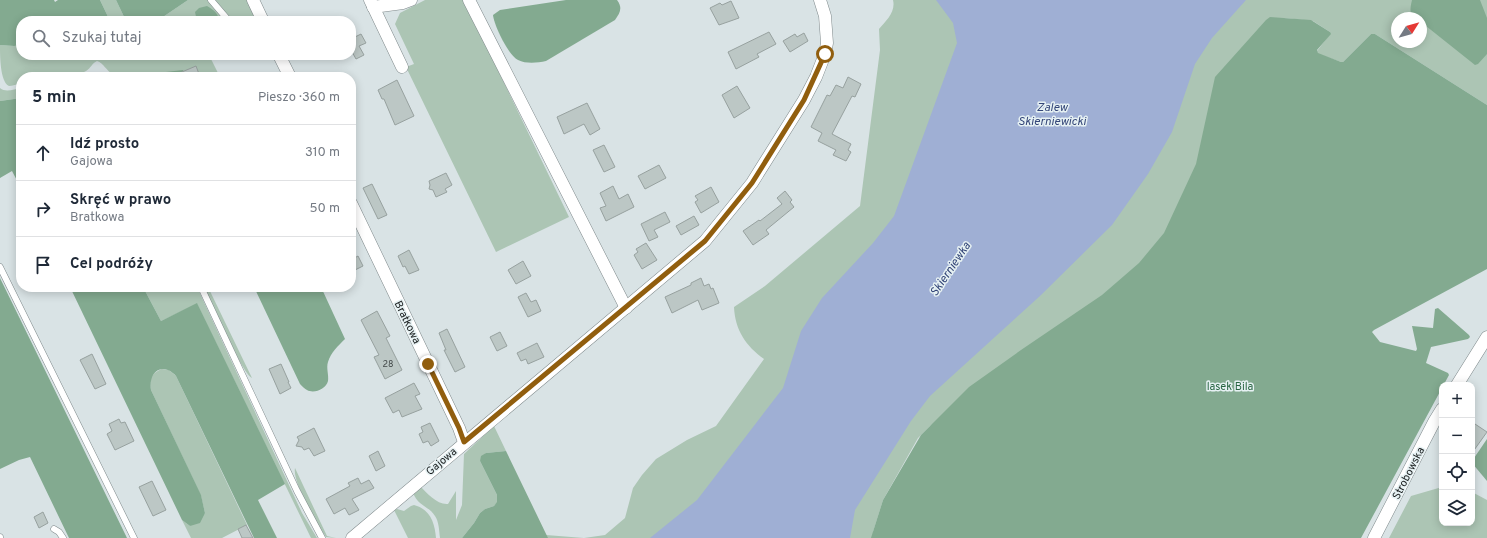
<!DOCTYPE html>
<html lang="pl">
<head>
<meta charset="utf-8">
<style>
	:root { --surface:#fff; --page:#f2f2f3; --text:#1f2937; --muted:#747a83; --line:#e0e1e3 }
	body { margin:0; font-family:Overpass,sans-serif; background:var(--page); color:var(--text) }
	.controls { position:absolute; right:12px; bottom:12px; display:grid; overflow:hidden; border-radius:8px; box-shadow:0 2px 10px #0003 }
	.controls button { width:36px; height:36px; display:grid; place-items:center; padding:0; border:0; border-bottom:1px solid var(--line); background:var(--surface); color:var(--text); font:20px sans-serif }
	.compass { position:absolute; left:1391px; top:12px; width:36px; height:36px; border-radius:50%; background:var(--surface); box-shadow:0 2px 10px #0003; rotate:53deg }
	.stop { position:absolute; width:12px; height:12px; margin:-9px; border:3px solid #915e0e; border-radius:50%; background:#fff }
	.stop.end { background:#915e0e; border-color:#fff; box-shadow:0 1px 4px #0008 }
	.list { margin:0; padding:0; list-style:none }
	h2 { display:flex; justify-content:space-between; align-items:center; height:52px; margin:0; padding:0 16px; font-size:17px }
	h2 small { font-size:13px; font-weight:400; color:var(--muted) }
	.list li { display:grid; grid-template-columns:26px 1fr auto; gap:12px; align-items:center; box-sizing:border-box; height:56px; padding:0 16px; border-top:1px solid var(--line) }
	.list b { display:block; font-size:15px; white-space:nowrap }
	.list p { margin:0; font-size:13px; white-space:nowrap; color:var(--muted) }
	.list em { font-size:13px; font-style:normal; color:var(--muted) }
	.icon { flex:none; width:22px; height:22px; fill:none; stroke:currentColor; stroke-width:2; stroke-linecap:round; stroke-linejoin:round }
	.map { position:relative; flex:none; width:1487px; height:538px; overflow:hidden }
	.search { position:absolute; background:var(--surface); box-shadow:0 2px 10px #0003; left:16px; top:16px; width:340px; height:44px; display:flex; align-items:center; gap:10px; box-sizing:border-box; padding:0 14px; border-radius:16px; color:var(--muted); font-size:15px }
	.panel { position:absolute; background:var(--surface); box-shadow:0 2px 10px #0003; left:16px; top:72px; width:340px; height:220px; border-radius:16px }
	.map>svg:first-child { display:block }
	.green { fill:#acc5b4; fill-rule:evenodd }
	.forest { fill:#83aa90 }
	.water { fill:#9fafd4 }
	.building { fill:#bcc7c5; stroke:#97a19f }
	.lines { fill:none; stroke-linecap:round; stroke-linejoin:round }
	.service-casing { stroke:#7f898b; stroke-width:7 }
	.minor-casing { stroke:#7f898b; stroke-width:13 }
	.service { stroke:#fff; stroke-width:6 }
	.minor { stroke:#fff; stroke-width:12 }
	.route { stroke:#915e0e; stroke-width:5 }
	.labels { text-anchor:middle; stroke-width:3; stroke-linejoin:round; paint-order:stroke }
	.number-label { font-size:9px; fill:#424848 }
	.street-label { font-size:11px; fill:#191d1e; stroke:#e6f1f3 }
	.park-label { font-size:11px; fill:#286542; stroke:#e6f1f3 }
	.water-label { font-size:12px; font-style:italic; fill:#344678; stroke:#e6f1f3 }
</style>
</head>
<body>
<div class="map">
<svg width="1487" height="538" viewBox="0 0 1487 538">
	<rect width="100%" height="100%" fill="#d9e3e5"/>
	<!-- green -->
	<g class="green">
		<path d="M100,0H116L126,21H110Z"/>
		<path d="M188,0H208L226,21H157Z"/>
		<path d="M214,0H248L258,21H232Z"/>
		<path d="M425,0H464L569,217L496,252L406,67L414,64L395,24L400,13Z"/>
		<path d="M893,0H1487V105L1375,34H1371L1343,62H1341L1318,54L1317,51L1330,34V32L1313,21L1285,18L1172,252L930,426L918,438L883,500L873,532L875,538H484L510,529L546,535L584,538L605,535L625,518L633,488L642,475L656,459L687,440L716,426L764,359C746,346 735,330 734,307L765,286L860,206L880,50L879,29C886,21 896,12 893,0ZM1397,18H1421V42H1397Z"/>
		<path d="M0,45L14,46L21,45V55H209L220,77H109L113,74C106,71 104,63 97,61C92,63 91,68 86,71C67,81 41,77 21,77V84C17,84 12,86 9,86C0,82 0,55 0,45Z"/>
		<path d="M0,88C6,93 14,89 21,88V98L0,101Z"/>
		<path d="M143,287H197L302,513L317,538H311L197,304L161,321Z"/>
		<path d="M203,287H208L252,378C242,373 211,301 203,287Z"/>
		<path d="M162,369L169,370L176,376L247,525L222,538H191L182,520L190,526L205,513L201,496L151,390C149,380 151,373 162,369Z"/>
		<path d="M494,426L506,451L486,453L480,461L497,495L498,502L494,506L485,509L480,513L474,523L462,538H440C439,530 439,522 435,516C428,505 417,506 413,492L420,486C427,493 437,505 448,504L456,491V520L462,505L464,454Z"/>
		<path d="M295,468L327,536L336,538L326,537C317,524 292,482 295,468Z"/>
		<path d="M1442,487V523H1472V492L1487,500V538H1389L1411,496Z"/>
		<path d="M414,505C430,509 435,523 436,538H408L394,510L397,509L404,511L411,506Z"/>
	</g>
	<!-- forest -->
	<g class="forest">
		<path d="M0,0H54L55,2L58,0H100L110,21H21V45L14,46L0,45Z"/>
		<path d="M116,0H188L157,21H126Z"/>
		<path d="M566,0H617C623,8 620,13 615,20L546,61C537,63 526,64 518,60C508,55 494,25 493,15L500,10Z"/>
		<path d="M1412,0H1480L1487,18V54L1478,64L1475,65L1421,22V18C1408,18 1410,9 1412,0Z"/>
		<path d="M207,6C214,10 218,13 219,21H197L195,12L199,8Z"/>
		<path d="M1270,17L1311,20L1330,32L1331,34L1317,50L1318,53L1341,62H1343L1371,34H1375L1487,105V269L1374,330L1372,332L1380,342L1416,351L1417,349L1412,326L1433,328L1435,309L1438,308L1469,335L1470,337L1468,339L1431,347L1426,363L1448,373L1449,375L1361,538H871L883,500L921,435L969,387L1021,350L1102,295L1139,263L1164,233L1196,164L1215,77L1266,20Z"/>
		<path d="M183,70L186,77H123Z"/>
		<path d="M21,98V188L12,171L0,178V101Z"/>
		<path d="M0,278L127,538H69L30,457L19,460L0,469Z"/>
		<path d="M70,287H143L161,321L197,303L285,484L258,500L277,538H254L176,376C174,374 171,371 168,370C154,365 149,380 151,390L201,495L205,513L200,523L190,526L182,520Z"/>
		<path d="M254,287H321L345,339C338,346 331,352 328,362C326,368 329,375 328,381C326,389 314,394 307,390C305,389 302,386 300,384Z"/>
		<path d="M1487,439V481L1472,463V461Z"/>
		<path d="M506,451L548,538H462L474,523L480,513L485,509L494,506L497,502V495L480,461L481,456L486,453Z"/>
	</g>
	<!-- water -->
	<path class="water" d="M936,0H1246L1212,38L1195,64L1172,132L1148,174L1112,225L1040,296L930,396L911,421L855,510L850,538H650L697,500L783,388L801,331L822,298L873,243L894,216L957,43L953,23Z"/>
	<!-- building -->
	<g class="building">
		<path d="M731,1L739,18L719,25L710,8L720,3L722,5Z"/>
		<path d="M351,28L355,37L361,34L366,43L359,46L364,55L356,59L351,50Z"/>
		<path d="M769,32L776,44L757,54L759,57L736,69L728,52Z"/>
		<path d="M804,33L808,41L790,52L783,41L795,34L797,37Z"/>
		<path d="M196,66L199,74L193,77H170Z"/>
		<path d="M848,77L861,84L855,97L852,96L832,134L851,144L848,150L851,152L846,161L833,155L836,150L818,141L822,133L811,127L827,95L830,96L836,85L843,88Z"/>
		<path d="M397,80L414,116L395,125L384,99H382L378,90Z"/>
		<path d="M737,86L750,108L734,118L722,95Z"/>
		<path d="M587,103L600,129L590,135L584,124L564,134L557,117Z"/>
		<path d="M604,145L615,167L604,172L593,150Z"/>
		<path d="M659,165L666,178L645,189L638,176Z"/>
		<path d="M446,173L452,185L445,189L447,192L436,197L433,190L429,189L430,185L429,181Z"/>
		<path d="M372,184L387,215L378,219L363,188Z"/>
		<path d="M613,186L619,199L628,194L634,207L606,221L600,208L606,206L600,193Z"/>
		<path d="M711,187L719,202L701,213L695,202L698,200L695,196Z"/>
		<path d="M785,191L792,200L790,202L794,207L766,230L769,234L753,245L743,231L759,220L760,221L782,204L777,198Z"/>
		<path d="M665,212L670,222L654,230L658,237L649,241L641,224Z"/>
		<path d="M694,216L699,225L681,235L676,226Z"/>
		<path d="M646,243L657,260L642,269L634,255L638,252L636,249Z"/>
		<path d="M409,250L419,270L409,274L405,266L403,267L398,256Z"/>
		<path d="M358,256L363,266L351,272V260Z"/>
		<path d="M523,261L531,276L516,284L508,270Z"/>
		<path d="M701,278L704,286L709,284L711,289L713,288L719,303L702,310L698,300L672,313L665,297L691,285V283Z"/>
		<path d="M526,293L531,302L536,300L541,311L528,317L518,297Z"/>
		<path d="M377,311L390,336L386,338L402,370L385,379L374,357L379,355L361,320Z"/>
		<path d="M447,329L465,367L455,372L444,350H446L439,333Z"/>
		<path d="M500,332L507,346L497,351L490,337Z"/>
		<path d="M537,343L544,357L528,364L526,359L521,361L517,353Z"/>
		<path d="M92,354L106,384L95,389L80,360Z"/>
		<path d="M281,364L289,382H288L291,388L280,394L269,369Z"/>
		<path d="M414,383L420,394L415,396L422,409L402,417L399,410L393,413L385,398Z"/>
		<path d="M119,419L121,423L125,422L134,441L115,450L107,434L112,431L109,424Z"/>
		<path d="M1472,422L1487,432L1472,453Z"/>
		<path d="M430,423L439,441L431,446L428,441L423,443L419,434L423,432L421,427Z"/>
		<path d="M314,428L325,451L314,456L309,448L304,450L302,447L296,446L299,440L297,437Z"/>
		<path d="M378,451L385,466L376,471L369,456Z"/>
		<path d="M358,478L361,484L369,480L374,488L352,499L359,510L349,515L345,508L334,514L326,499L350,486L348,483Z"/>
		<path d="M152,481L166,510L153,516L139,487Z"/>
		<path d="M43,512L48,523L39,528L34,517Z"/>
		<path d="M246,525L253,538H242L238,529Z"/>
	</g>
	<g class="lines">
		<defs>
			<g id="service">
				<path d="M211,0L229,21"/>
				<path d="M0,267L134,538"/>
				<path d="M201,287L297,491L322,538"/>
				<path d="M54,529L59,532L63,538"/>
				<path d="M0,537V538"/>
			</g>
			<g id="minor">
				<path d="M253,0L263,21"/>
				<path d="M370,0L402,67"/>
				<path d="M469,0L626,308"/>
				<path d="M373,7L403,3L411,0"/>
				<path d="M279,55L290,77"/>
				<path d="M351,203L459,428L464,442"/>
				<path d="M1457,385L1487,337"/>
				<path d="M352,538L705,241L752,183L804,100L816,77L825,54L827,43L825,16L820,0"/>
				<path d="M1374,538L1434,422L1442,409"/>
			</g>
		</defs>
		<!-- service casing -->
		<use href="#service" class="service-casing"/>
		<!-- minor casing -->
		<use href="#minor" class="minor-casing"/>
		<!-- service -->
		<use href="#service" class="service"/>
		<!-- minor -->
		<use href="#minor" class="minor"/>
	</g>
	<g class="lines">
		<!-- route -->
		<path class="route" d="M428,364L459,428L464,442L705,241L752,183L804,100L825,54"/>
	</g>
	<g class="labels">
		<!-- number labels -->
		<g class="number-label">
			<text x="388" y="367">28</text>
		</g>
		<!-- street labels -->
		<g class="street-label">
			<text transform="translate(408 322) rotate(64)" y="4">Bratkowa</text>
			<text transform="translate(441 461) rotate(-40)" y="4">Gajowa</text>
			<text transform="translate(1408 473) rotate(-63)" y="4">Strobowska</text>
		</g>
		<!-- park labels -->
		<g class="park-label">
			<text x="1230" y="390">lasek Bila</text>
		</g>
		<!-- water labels -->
		<g class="water-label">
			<text x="1052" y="111">Zalew<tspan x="1052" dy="14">Skierniewicki</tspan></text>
			<text transform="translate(950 269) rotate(-56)" y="4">Skierniewka</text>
		</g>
	</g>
</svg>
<div class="controls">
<button>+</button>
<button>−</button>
<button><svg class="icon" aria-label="locate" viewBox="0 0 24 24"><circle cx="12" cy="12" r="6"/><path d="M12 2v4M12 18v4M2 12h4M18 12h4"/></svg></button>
<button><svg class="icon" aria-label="layers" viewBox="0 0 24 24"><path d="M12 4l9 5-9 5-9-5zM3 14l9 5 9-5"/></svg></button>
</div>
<svg class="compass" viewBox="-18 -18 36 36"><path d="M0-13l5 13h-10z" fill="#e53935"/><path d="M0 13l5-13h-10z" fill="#747a83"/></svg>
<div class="stop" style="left:825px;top:54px"></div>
<div class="stop end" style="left:428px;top:364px"></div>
<div class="search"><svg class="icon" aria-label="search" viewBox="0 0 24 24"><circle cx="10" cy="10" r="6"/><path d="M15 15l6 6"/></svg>Szukaj tutaj</div>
<section class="panel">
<h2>5 min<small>Pieszo · 360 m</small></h2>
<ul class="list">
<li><svg class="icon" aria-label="ahead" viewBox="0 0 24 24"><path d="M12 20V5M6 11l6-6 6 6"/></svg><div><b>Idź prosto</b><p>Gajowa</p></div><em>310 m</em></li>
<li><svg class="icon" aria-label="right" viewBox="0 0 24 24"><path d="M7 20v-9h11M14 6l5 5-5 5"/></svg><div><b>Skręć w prawo</b><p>Bratkowa</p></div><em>50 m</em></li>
<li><svg class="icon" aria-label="arrive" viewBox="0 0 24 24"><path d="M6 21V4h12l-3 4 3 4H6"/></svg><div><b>Cel podróży</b></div></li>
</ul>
</section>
</div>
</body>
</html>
